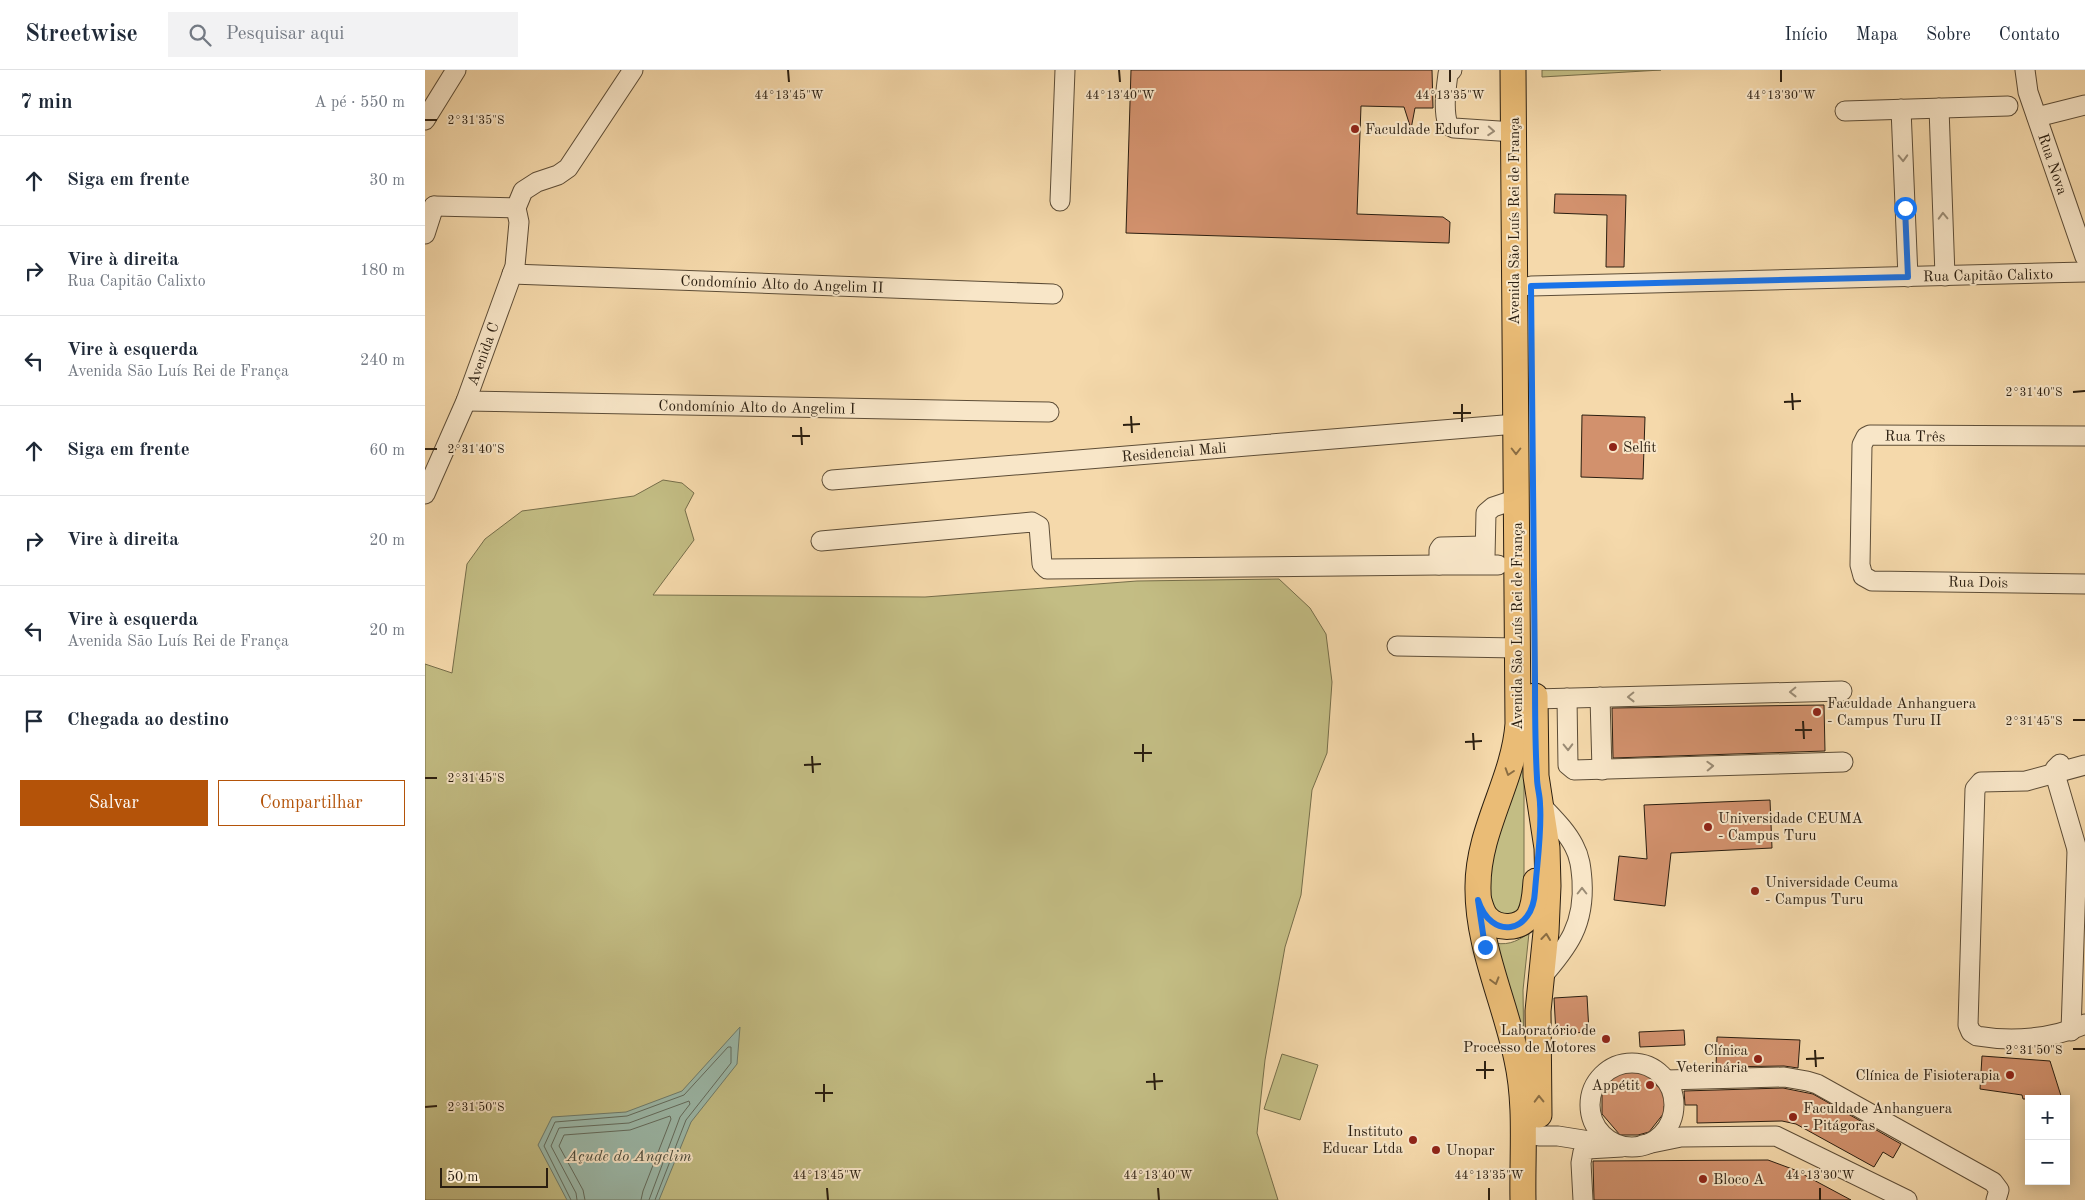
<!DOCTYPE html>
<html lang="pt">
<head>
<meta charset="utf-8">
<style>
	:root { --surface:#fff; --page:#f2f2f3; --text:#1f2937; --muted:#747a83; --line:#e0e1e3; --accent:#b45309 }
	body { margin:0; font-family:"Old Standard TT",serif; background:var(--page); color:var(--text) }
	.controls { position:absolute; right:15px; bottom:15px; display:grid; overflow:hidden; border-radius:0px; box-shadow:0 2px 12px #0003 }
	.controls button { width:45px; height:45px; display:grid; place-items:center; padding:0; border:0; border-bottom:1px solid var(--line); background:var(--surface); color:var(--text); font:25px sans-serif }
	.scale { position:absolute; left:15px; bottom:12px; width:108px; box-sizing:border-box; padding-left:5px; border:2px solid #2a1e10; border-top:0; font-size:14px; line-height:18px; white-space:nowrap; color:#2a1e10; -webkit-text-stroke:4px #f8e6c8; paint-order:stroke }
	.stop { position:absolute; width:15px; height:15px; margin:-11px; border:4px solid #1a73e8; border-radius:50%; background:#fff }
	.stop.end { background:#1a73e8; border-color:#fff; box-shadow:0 1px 5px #0008 }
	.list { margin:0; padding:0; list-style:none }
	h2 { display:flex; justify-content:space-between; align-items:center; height:65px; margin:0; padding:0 20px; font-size:21px }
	h2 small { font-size:16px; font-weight:400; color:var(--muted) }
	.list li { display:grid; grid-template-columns:32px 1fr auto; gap:15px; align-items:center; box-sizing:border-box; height:90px; padding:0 20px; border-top:1px solid var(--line) }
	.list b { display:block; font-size:19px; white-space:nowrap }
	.list p { margin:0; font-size:16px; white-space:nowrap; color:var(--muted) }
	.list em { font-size:16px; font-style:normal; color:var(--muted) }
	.actions { display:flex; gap:10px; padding:15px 20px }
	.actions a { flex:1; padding:11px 0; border:1px solid var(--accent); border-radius:0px; text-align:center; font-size:18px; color:var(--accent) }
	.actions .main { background:var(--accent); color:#fff }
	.icon { flex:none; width:28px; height:28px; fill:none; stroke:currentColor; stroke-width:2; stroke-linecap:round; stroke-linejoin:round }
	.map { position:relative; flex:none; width:1660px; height:1130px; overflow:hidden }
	header { display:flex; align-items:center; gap:30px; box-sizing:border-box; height:70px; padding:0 25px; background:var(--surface); border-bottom:1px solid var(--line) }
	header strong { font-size:24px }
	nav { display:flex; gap:28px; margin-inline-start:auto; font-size:18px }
	.search { width:350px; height:45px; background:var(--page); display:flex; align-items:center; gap:12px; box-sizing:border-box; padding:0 18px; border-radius:0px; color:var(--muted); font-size:19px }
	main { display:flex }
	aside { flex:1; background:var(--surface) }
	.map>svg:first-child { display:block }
	.green { fill:#c3bd84; stroke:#766e4a }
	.water { fill:#9cbaab; stroke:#6e7c6d }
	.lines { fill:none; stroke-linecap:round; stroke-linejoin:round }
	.shore { stroke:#636c5e; stroke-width:1 }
	.building { fill:#d2916d; stroke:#2a1e10 }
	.minor-casing { stroke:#5d4d37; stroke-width:21 }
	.major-casing { stroke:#2a1e10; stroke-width:27 }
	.minor { stroke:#f8e6c8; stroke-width:19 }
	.major { stroke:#eabc76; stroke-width:25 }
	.oneway { stroke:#9b8c75 }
	.oneway2 { stroke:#8a6d43 }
	.route { stroke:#1a73e8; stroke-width:6 }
	.ticks { fill:none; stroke:#2a1e10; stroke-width:2 }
	.poi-dot { fill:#8f2418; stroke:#f8e6c8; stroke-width:2 }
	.labels { text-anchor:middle; stroke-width:4; stroke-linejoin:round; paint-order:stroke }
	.poi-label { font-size:15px; fill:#2a1e10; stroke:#f8e6c8; text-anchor:start }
	.street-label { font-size:15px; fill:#2a1e10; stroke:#f8e6c8 }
	.water-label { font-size:16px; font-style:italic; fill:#4c4d3e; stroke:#f8e6c8 }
	.ticks-label { font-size:12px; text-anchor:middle; fill:#2a1e10; stroke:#f8e6c8; stroke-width:4; stroke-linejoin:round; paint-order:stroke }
</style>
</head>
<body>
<header>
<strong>Streetwise</strong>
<div class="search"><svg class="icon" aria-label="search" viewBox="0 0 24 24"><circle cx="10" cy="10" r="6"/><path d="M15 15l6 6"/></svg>Pesquisar aqui</div>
<nav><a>Início</a><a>Mapa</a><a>Sobre</a><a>Contato</a></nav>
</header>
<main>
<aside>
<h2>7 min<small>A pé · 550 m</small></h2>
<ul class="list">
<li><svg class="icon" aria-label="ahead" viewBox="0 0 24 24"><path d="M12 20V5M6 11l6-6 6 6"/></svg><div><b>Siga em frente</b></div><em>30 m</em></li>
<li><svg class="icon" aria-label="right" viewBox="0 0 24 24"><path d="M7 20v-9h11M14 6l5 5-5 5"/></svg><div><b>Vire à direita</b><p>Rua Capitão Calixto</p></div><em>180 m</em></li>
<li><svg class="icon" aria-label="left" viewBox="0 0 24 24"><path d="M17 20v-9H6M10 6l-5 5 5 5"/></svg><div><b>Vire à esquerda</b><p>Avenida São Luís Rei de França</p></div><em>240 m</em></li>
<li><svg class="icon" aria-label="ahead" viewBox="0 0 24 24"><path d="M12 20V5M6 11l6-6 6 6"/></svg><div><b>Siga em frente</b></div><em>60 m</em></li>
<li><svg class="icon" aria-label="right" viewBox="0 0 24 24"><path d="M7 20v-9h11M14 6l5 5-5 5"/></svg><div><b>Vire à direita</b></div><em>20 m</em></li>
<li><svg class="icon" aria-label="left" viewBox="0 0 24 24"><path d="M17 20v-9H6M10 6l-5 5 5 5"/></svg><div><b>Vire à esquerda</b><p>Avenida São Luís Rei de França</p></div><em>20 m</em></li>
<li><svg class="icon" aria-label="arrive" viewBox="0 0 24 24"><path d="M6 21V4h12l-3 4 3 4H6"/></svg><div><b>Chegada ao destino</b></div></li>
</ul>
<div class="actions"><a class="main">Salvar</a><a>Compartilhar</a></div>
</aside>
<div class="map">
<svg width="1660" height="1130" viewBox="0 0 1660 1130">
	<rect width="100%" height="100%" fill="#f5d9ab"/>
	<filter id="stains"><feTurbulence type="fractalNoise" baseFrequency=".004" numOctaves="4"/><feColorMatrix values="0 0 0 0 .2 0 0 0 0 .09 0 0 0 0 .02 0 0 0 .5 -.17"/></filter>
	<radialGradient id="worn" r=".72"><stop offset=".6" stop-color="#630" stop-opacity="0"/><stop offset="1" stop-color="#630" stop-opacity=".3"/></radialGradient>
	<!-- green -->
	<g class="green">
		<path d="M1117,0H1236L1117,7Z"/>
		<path d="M238,410L257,413L269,423L260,440L269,470L228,525L500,527L712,511L854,509L885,538L901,564L907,612L902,683L887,720L876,825L860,877L840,990L832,1063L853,1130H0V594L27,603L42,494L60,469L97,441L209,426Z"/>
		<path d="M1097,692L1099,697V828L1092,844L1072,845L1062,827L1065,795Z"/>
		<path d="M1104,863L1098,920L1099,990L1065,872C1081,876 1090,873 1104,863Z"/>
		<path d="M857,984L893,995L875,1050L839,1039Z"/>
	</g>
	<!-- water -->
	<path class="water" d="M315,957L312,994L266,1052L234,1130H142L113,1075L127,1047L201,1042L257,1021Z"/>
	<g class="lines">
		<!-- shore -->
		<g class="shore">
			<path d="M146,1130L119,1076L130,1052L202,1046L259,1025L303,977H306V993L261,1050L230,1130"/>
			<path d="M152,1130L151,1123L126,1076L134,1058L204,1053L264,1031L265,1034L255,1047L224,1130"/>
			<path d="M160,1130L158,1120L134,1076L139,1065L205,1060L245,1046L246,1049L218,1121L216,1130"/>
		</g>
	</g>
	<!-- building -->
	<g class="building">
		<path d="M706,0H1007L1008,38H990L986,59L979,37L936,36L932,144L1018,147L1025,152L1024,173L701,163Z"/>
		<path d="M1130,124L1201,125L1199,197H1181L1182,145L1129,143Z"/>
		<path d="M1157,345L1220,347L1218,409L1156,407Z"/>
		<path d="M1399,635L1400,681L1188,688L1187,638Z"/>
		<path d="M1345,730L1347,778L1246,783L1240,836L1189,830L1194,786L1222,789L1219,735Z"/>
		<path d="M1162,926L1164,962L1131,964L1129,928Z"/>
		<path d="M1259,960L1260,975L1215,977L1214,962Z"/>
		<path d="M1292,967L1375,970L1373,998L1359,996L1291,997Z"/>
		<path d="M1557,986L1625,991L1637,1029H1598L1597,1025L1555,1019Z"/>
		<path d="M1195,1000H1220L1230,1010L1232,1016L1241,1021L1256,1035L1239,1036V1043L1224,1062L1213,1065H1195L1177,1044V1019Z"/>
		<path d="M1358,1018L1388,1024L1476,1074L1468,1088L1458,1082L1449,1097L1371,1054L1357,1051L1272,1053V1035H1260L1259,1021Z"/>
		<path d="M1343,1090L1370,1100L1426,1130H1169L1168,1091Z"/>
	</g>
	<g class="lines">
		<defs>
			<g id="minor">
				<path d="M1027,0L1023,4C1021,19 1018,40 1023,55L1029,58L1089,62"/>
				<path d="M1600,0L1603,22L1660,187"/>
				<path d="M1514,38L1520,206"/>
				<path d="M1476,39L1483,207"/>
				<path d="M1420,41L1583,36"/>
				<path d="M1612,47L1660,35"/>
				<path d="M0,50L31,0"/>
				<path d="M635,131L640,0"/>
				<path d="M9,136L91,138"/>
				<path d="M0,164L9,136"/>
				<path d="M87,204L628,224"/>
				<path d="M1106,216L1660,202"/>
				<path d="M41,331L624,342"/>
				<path d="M1660,366L1445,365L1441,367L1437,375L1435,495L1438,506L1447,511L1660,514"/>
				<path d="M407,410L1091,354"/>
				<path d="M0,424L41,331L90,196L94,152L91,138L98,121L112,112L133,105L143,98L208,0"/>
				<path d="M396,471L607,452L614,456L617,494L622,499L1014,495"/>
				<path d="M1059,476L1016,477L1014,480V495H1073"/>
				<path d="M1060,487L1061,443L1068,437L1092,429"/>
				<path d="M972,576L1093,578"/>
				<path d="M1175,627L1177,700"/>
				<path d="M1142,628L1143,695L1149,700L1418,692"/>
				<path d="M1110,629L1417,621"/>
				<path d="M1635,694L1630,699V704L1656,793"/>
				<path d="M1660,695L1601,711L1556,712L1550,719L1543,955L1546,962L1552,966C1587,972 1628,969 1660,954"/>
				<path d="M1115,734C1127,747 1141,760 1149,776C1155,787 1156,798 1157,810C1160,855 1143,877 1115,909"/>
				<path d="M1646,961L1652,781"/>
				<circle cx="1207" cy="1035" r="42"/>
				<path d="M1241,1010L1359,1007L1382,1011L1392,1014L1568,1112L1574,1120L1571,1130"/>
				<path d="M1114,1066H1133L1177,1073"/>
				<path d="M1217,1075L1256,1067L1351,1066L1482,1130"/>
				<path d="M1158,1130L1156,1093L1158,1082L1162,1079L1197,1077"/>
			</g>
			<g id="major">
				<path d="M1088,0L1093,654C1089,710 1053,759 1053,816C1052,876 1080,931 1092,990C1102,1035 1097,1084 1098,1130"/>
				<path d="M1110,626L1111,706L1122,778L1123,816L1121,862L1113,941L1114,1045"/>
				<path d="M1054,831C1056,837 1057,843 1062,848C1073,860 1095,859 1104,846C1110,835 1110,823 1111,811"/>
			</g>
		</defs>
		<!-- minor casing -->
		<use href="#minor" class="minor-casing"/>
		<!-- major casing -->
		<use href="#major" class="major-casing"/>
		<!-- minor -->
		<use href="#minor" class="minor"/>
		<!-- major -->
		<use href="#major" class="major"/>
	</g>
	<!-- one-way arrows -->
	<defs><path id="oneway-chevron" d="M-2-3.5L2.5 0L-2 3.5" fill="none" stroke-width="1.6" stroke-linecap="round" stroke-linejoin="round" transform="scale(1.25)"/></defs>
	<g class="oneway">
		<use href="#oneway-chevron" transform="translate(1066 61) rotate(4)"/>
		<use href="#oneway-chevron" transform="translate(1478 88) rotate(88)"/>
		<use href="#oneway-chevron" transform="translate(1518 146) rotate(-92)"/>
		<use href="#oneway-chevron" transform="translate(1368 622) rotate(179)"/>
		<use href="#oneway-chevron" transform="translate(1206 627) rotate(179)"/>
		<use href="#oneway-chevron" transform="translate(1143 677) rotate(89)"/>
		<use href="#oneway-chevron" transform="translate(1285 696) rotate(-2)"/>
		<use href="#oneway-chevron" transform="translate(1157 821) rotate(-90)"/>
	</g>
	<g class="oneway2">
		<use href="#oneway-chevron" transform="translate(1091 381) rotate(90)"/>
		<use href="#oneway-chevron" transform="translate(1084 702) rotate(108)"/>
		<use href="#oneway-chevron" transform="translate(1121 867) rotate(-84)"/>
		<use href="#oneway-chevron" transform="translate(1070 911) rotate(74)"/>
		<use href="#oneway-chevron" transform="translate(1114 1029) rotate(-91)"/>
	</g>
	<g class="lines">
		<!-- route -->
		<path class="route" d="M1060,877L1053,830C1066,871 1108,864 1110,821C1112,794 1117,761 1115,734C1115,725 1112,717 1112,708C1110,675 1110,642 1110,610C1109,478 1107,347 1106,216L1483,207L1480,138"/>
	</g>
	<!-- ticks -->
	<path class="ticks" d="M363,0L364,12M694,0L695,12M1025,0V12M1356,0V12M0,50H12M1648,322L1660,321M1367,323L1368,340M1359,332L1376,331M1037,334V352M1028,343H1046M706,346L707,363M698,355L715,354M376,357L377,375M367,366H385M0,379H12M1648,650H1660M1378,651L1379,669M1370,660H1387M1048,663L1049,680M1040,672L1057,671M718,674V692M709,683H727M387,686L388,703M379,695L396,694M0,708H12M1648,979H1660M1390,980L1391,997M1381,989L1399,988M1060,991V1009M1051,1000H1069M729,1003L730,1020M721,1012L738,1011M399,1014V1032M390,1023H408M0,1037L12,1036M402,1118L403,1130M733,1118L734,1130M1064,1118V1130M1395,1118V1130"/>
	<!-- markers -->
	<g class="poi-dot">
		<circle cx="930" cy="59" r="5"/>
		<circle cx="1188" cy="377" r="5"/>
		<circle cx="1392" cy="642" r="5"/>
		<circle cx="1283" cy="757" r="5"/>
		<circle cx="1330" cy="821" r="5"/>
		<circle cx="1181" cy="969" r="5"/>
		<circle cx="1333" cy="989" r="5"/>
		<circle cx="1585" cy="1005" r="5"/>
		<circle cx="1225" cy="1015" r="5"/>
		<circle cx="1368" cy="1047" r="5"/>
		<circle cx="988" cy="1070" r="5"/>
		<circle cx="1011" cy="1080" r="5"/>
		<circle cx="1278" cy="1109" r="5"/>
	</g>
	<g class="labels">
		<!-- poi labels -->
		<g class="poi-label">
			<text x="940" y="64">Faculdade Edufor</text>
			<text x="1198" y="382">Selfit</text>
			<text x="1402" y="638">Faculdade Anhanguera<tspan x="1402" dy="17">- Campus Turu II</tspan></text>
			<text x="1293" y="753">Universidade CEUMA<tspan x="1293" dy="17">- Campus Turu</tspan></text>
			<text x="1340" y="817">Universidade Ceuma<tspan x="1340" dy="17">- Campus Turu</tspan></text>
			<text x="1171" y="965" text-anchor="end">Laboratório de<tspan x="1171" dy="17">Processo de Motores</tspan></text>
			<text x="1323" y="985" text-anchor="end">Clínica<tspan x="1323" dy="17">Veterinária</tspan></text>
			<text x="1575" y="1010" text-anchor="end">Clínica de Fisioterapia</text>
			<text x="1215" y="1020" text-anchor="end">Appétit</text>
			<text x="1378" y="1043">Faculdade Anhanguera<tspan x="1378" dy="17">- Pitágoras</tspan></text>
			<text x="978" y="1066" text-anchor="end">Instituto<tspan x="978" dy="17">Educar Ltda</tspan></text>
			<text x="1021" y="1085">Unopar</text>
			<text x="1288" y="1114">Bloco A</text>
		</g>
		<!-- street labels -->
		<g class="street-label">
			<text transform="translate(1628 94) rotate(71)" y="5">Rua Nova</text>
			<text transform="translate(1089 151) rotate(-90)" y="5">Avenida São Luís Rei de França</text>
			<text transform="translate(1563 205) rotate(-1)" y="5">Rua Capitão Calixto</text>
			<text transform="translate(357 214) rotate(2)" y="5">Condomínio Alto do Angelim II</text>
			<text transform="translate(58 284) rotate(-70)" y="5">Avenida C</text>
			<text transform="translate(332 337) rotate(1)" y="5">Condomínio Alto do Angelim I</text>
			<text transform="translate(1490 366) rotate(1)" y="5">Rua Três</text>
			<text transform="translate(749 382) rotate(-5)" y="5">Residencial Mali</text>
			<text transform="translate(1553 512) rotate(1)" y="5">Rua Dois</text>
			<text transform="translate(1092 556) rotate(-90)" y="5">Avenida São Luís Rei de França</text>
		</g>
		<!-- water labels -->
		<g class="water-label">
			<text x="204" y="1091">Açude do Angelim</text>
		</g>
	</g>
	<g class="ticks-label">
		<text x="364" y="29">44°13'45"W</text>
		<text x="695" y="29">44°13'40"W</text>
		<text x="1025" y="29">44°13'35"W</text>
		<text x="1356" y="29">44°13'30"W</text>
		<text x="51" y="54">2°31'35"S</text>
		<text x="1609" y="326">2°31'40"S</text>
		<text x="51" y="383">2°31'40"S</text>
		<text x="1609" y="655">2°31'45"S</text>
		<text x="51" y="712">2°31'45"S</text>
		<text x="1609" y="984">2°31'50"S</text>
		<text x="51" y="1041">2°31'50"S</text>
		<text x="402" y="1109">44°13'45"W</text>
		<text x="733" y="1109">44°13'40"W</text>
		<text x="1064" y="1109">44°13'35"W</text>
		<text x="1395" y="1109">44°13'30"W</text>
	</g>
	<rect width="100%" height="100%" filter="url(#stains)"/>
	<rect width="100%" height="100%" fill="url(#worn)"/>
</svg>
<div class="controls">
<button>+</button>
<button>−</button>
</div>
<div class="scale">50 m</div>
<div class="stop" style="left:1480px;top:138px"></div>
<div class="stop end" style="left:1060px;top:877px"></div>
</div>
</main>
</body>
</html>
